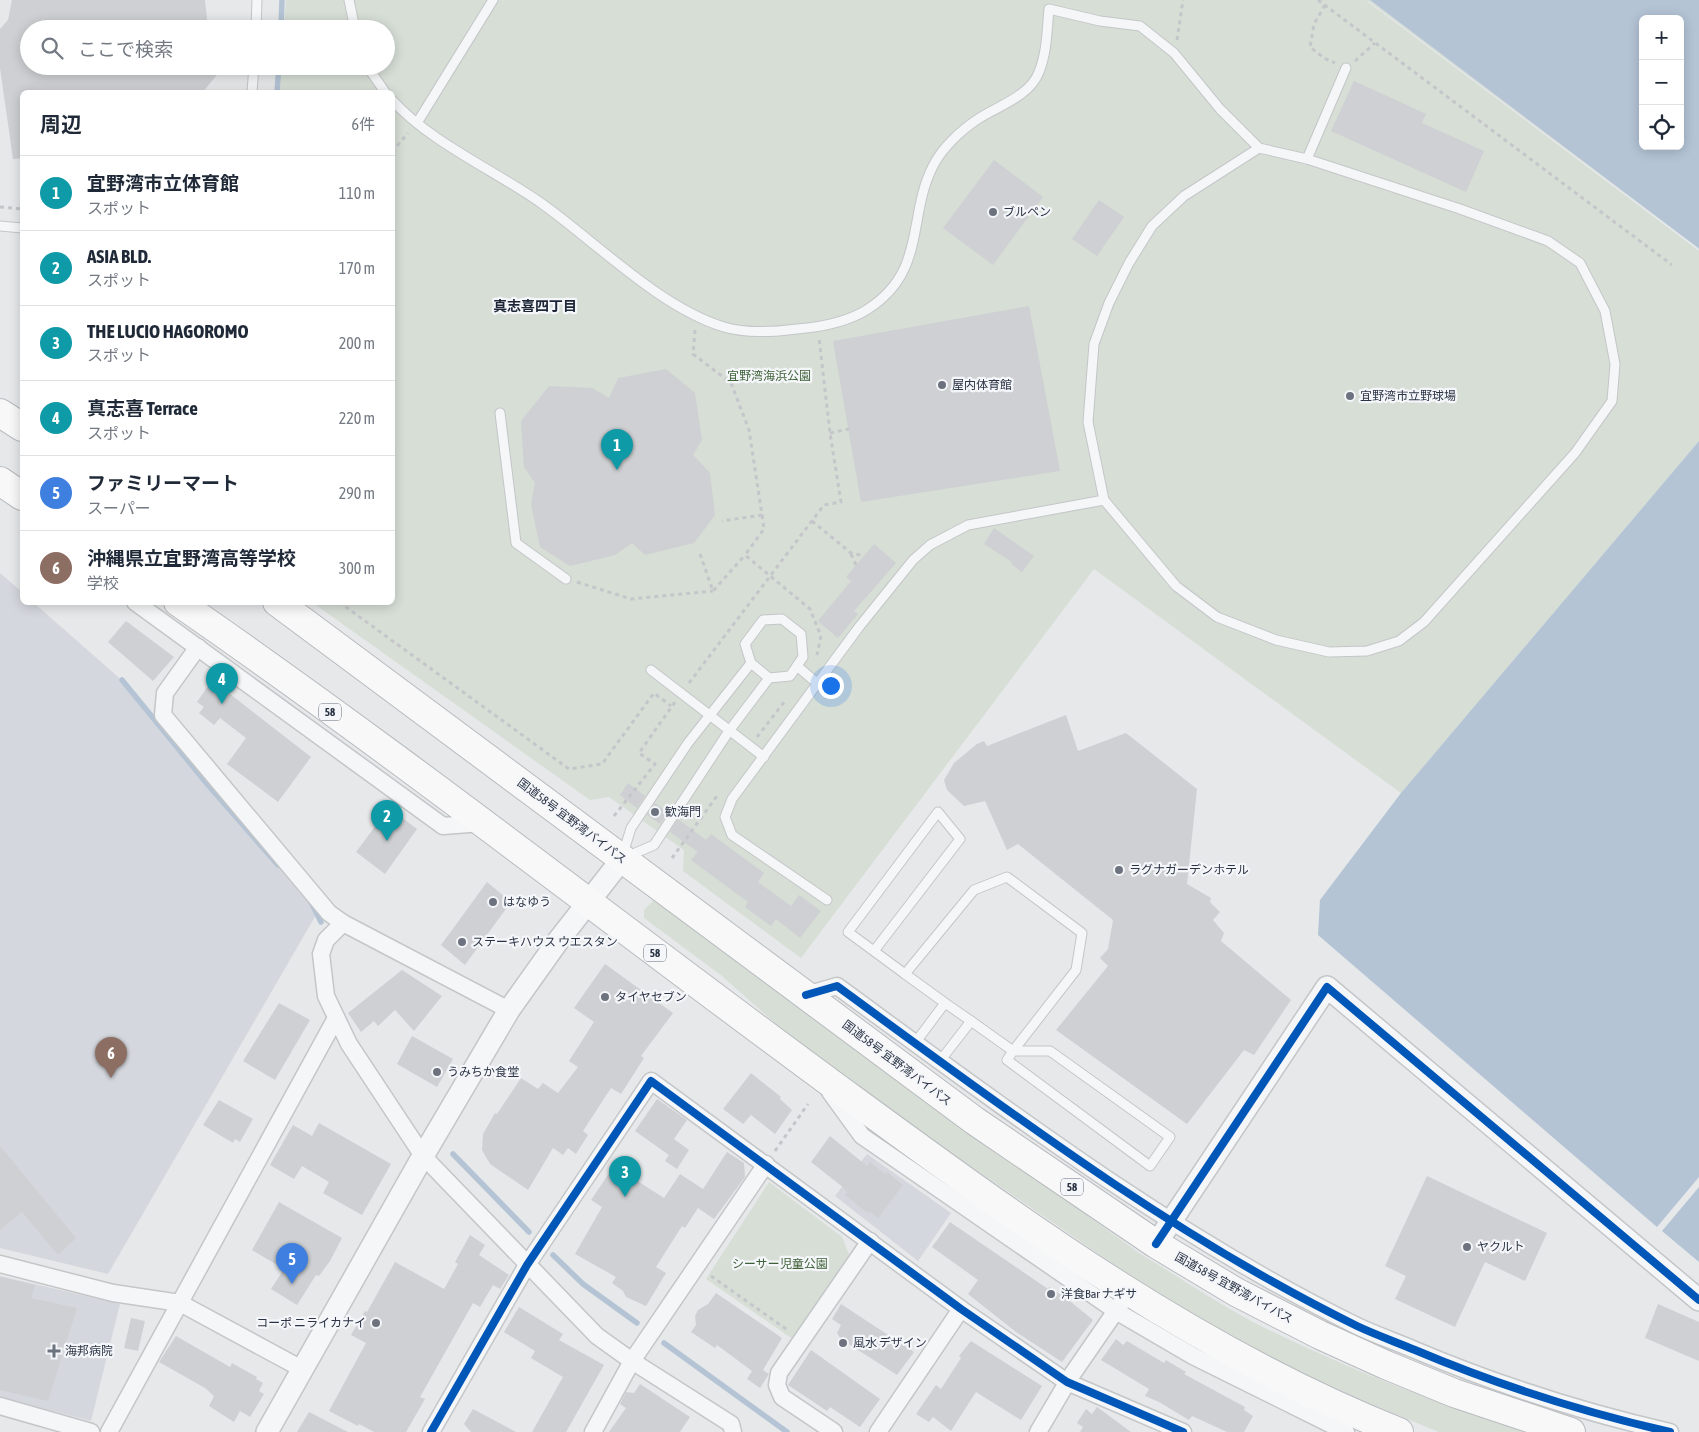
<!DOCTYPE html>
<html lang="ja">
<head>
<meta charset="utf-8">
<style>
	:root { --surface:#fff; --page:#f2f2f3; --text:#1f2937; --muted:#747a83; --line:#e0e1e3; --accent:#111827 }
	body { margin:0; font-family:"Asap Condensed","Noto Sans JP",sans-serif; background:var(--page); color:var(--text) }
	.controls { position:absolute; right:15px; top:15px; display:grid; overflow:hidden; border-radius:8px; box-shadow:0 2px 12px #0003 }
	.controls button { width:45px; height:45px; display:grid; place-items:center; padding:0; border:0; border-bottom:1px solid var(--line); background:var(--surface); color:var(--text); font:25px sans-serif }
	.you { position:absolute; left:830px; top:685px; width:18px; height:18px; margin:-12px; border:4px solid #fff; border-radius:50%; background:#1a73e8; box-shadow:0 0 0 8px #1a73e833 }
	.badge { display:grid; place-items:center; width:32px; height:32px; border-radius:50%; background:var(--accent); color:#fff; font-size:16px; font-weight:700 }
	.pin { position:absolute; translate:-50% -41px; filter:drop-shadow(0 1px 2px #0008) }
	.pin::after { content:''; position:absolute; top:26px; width:18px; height:15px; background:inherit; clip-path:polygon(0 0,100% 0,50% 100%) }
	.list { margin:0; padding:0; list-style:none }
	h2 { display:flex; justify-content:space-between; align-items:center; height:65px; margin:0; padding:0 20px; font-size:21px }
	h2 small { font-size:16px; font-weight:400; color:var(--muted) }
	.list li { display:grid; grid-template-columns:32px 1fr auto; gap:15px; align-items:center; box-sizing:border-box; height:75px; padding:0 20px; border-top:1px solid var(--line) }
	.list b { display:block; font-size:19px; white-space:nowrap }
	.list p { margin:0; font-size:16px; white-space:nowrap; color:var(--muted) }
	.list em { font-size:16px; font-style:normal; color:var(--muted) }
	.icon { flex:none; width:28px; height:28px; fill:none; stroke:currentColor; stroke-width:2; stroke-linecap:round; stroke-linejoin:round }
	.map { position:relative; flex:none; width:1699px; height:1432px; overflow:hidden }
	.search { position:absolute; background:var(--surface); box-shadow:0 2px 12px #0003; left:20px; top:20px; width:375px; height:55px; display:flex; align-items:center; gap:12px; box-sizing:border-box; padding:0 18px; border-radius:28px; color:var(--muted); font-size:19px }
	.panel { position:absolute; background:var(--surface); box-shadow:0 2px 12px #0003; left:20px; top:90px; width:375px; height:515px; border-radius:8px }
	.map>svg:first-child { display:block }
	.built { fill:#d4d7dd }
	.green { fill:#d6ded6 }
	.water { fill:#b4c4d5; fill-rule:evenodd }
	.pier { fill:#e6e8ea }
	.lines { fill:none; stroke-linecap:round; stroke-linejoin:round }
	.stream { stroke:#b4c4d5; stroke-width:5.5 }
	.building { fill:#ced0d3 }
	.service-casing { stroke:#c4c6c8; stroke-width:11 }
	.minor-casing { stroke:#c4c6c8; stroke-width:19 }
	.tertiary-casing { stroke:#c4c6c8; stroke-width:24 }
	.trunk-casing { stroke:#b8bbbf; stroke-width:30 }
	.path { stroke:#c5c6ca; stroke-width:3; stroke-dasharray:4 4; stroke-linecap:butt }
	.service { stroke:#f5f6f7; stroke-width:9 }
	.minor { stroke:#f5f6f7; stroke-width:16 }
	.tertiary { stroke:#f5f6f7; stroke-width:21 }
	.trunk { stroke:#f8f8f8; stroke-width:28 }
	.cycleway-casing { stroke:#f4f6f9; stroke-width:11 }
	.cycleway { stroke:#0057b8; stroke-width:8 }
	.poi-dot { fill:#6c737f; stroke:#f4f6f9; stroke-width:2 }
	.labels { text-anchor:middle; stroke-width:4.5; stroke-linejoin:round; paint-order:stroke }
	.shield { fill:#f4f6f9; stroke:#676e7b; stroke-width:1 }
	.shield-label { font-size:11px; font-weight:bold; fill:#2b3445 }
	.poi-label { font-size:12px; fill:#2b3445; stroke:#f4f6f9; text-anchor:start }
	.park-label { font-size:12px; fill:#3f6138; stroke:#f4f6f9 }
	.street-label { font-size:12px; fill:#2b3445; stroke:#f4f6f9 }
	.neighbourhood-label { font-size:14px; font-weight:bold; fill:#1d2536; stroke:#f4f6f9 }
</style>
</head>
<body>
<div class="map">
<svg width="1699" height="1432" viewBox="0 0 1699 1432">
	<rect width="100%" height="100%" fill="#e6e8ea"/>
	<!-- built -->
	<g class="built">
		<path d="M0,573L22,592V602L34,603L117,676L320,908L108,1274L0,1248Z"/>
		<path d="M867,1154L951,1213L918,1261L835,1196Z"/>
		<path d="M0,1276L120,1304L91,1421L0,1397Z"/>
	</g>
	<!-- green -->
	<g class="green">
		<path d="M286,0H1370L1699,249V441L1401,793L1094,569L801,958L683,871L684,850L609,797L590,800L313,603L392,602V92H280L282,66H386V29H284Z"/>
		<path d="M654,900L1139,1253C1177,1276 1214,1301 1253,1322C1340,1366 1433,1402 1525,1432H1439L1359,1399L1241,1344L1128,1274L938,1144L785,1032L722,976L644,918V910Z"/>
		<path d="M769,1182L842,1237L850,1257L794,1340L706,1279Z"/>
	</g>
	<!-- water -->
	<g class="water">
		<path d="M1370,0H1699V249L1698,248ZM1643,19H1680V146H1643Z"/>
		<path d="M1699,441V1177L1657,1227L1318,935L1320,900L1401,793Z"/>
		<path d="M1699,1187V1262L1662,1231Z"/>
	</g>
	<!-- pier -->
	<path class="pier" d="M1367,0L1698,248L1699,251L1368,2Z"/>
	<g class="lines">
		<!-- stream -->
		<g class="stream">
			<path d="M281,29L282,0"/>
			<path d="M277,92L279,66"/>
			<path d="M122,680L208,785L278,865"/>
			<path d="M311,902L321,922"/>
			<path d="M453,1154L529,1232"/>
			<path d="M553,1255L583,1284L637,1323"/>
			<path d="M664,1343L787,1432"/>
		</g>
	</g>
	<!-- building -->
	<g class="building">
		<path d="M12,0H205L208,29H29V66H224L203,92H22V158L13,159L0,68V29L8,20Z"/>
		<path d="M1354,81L1426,114L1422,123L1484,151L1466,192L1331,131Z"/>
		<path d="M994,160L1043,197L993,265L943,228Z"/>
		<path d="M1099,200L1124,217L1097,256L1072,239Z"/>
		<path d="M1029,306L1060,471L861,502L833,341Z"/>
		<path d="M666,369L695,393L702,440L693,455L710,473L715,515L694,543L645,555L632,543L615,555L570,566L540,547L531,504L535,483L524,467L521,421L549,386L592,388L609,398L618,378Z"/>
		<path d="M994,528L1034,556L1022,572L1011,564L1012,562L984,544Z"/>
		<path d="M874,544L896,563L854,611L858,614L838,638L818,621L851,581L846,577Z"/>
		<path d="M126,621L174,657L153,681L108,642Z"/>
		<path d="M212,680L311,757L278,802L227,764L246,738L220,718L214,725L199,713L204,707L197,702Z"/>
		<path d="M1066,715L1078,751L1126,733L1197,789L1187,884L1211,898L1210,902L1220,912L1213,920L1224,933L1221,941L1291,1000L1254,1055L1244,1050L1187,1124L1056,1030L1108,966L1100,958L1108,949L1113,920L1018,844L1007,850L985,801L964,806L947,790L944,780L954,763L977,744L984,741L987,746Z"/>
		<path d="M628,783L645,796L637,808L620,795Z"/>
		<path d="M655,803L668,812L660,824L647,815Z"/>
		<path d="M389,808L417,829L385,874L356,852Z"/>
		<path d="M678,819L706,840L711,834L764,873L758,882L791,906L799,895L821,911L800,938L776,919L771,926L745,907L748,902L691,860L698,852L670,832Z"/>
		<path d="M487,882L511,902L465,965L441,945Z"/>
		<path d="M605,964L673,1013L641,1056L644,1058L621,1094L611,1088L583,1131L588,1135L576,1154L568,1148L563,1155L553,1148L528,1190L490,1164L482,1150L483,1134L495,1113L497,1114L521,1078L538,1089L543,1083L558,1093L578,1067L569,1061L594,1022L574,1008Z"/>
		<path d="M402,970L442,996L414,1031L395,1010L378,1026L374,1021L361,1032L348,1013Z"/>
		<path d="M279,1003L310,1020L275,1080L243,1061Z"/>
		<path d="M412,1036L453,1059L437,1087L397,1064Z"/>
		<path d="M751,1073L781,1097L780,1099L792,1110L775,1134L751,1115L743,1124L723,1109Z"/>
		<path d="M657,1099L687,1120L674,1139L689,1150L677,1169L665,1161L669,1155L635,1131Z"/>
		<path d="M219,1100L253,1119L240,1142L235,1139L233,1143L203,1125Z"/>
		<path d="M319,1123L391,1164L362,1215L323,1193L329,1182L302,1166L294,1179L270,1165L293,1125L312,1136Z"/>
		<path d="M830,1136L867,1166L870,1162L885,1174L887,1172L903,1185L878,1218L870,1212L868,1213L845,1195L847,1192L844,1188L811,1162Z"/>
		<path d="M0,1146L76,1238L58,1255L22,1212L0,1230Z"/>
		<path d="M727,1152L744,1163L745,1177L714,1219L698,1208L685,1228L682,1226L656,1267L666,1273L646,1306L626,1297L623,1291L612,1283L616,1277L575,1254L602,1207L591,1200L614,1166L664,1198L680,1174L703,1189Z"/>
		<path d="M1427,1176L1547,1233L1525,1281L1485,1262L1455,1327L1395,1299L1406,1276L1385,1266Z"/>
		<path d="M279,1202L342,1238L330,1261L319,1276L316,1275L297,1305L271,1289L284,1269L252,1250Z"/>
		<path d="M950,1222L1048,1289L1049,1287L1066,1298L1093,1320L1062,1362L1016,1332L968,1294L978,1280L932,1247Z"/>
		<path d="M470,1235L485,1245L479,1255L509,1275L500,1289L493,1285L480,1307L473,1303L420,1397L425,1399L406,1432H374L359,1424L358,1426L329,1411L366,1343L351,1335L365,1311L367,1312L395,1262L444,1289L458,1264L455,1262Z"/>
		<path d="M0,1277L35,1285L31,1298L77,1308L48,1401L0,1390Z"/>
		<path d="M716,1293L782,1338L763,1370L769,1374L760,1388L747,1379L752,1371L717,1345L715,1348L691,1332L696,1325L695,1316L698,1310L708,1304Z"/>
		<path d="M841,1304L914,1352L897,1375L841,1339L837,1333L841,1325L832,1319Z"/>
		<path d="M1658,1304L1699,1322V1361L1645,1338Z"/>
		<path d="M519,1307L563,1334L559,1340L604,1365L566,1432H532L563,1377L531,1358L535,1351L504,1332Z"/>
		<path d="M131,1318L145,1321L138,1351L124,1348Z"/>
		<path d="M176,1336L230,1367L232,1363L257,1377L256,1379L263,1383L259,1391L264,1394L250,1417L240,1411L234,1422L209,1406L214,1396L205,1388L159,1362Z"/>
		<path d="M1116,1339L1123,1345L1127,1341L1164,1363L1166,1360L1186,1372L1184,1374L1245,1407L1244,1410L1253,1416L1244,1432H1227L1192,1416L1189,1420L1159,1402L1145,1396L1149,1389L1101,1360Z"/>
		<path d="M971,1341L1042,1386L1021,1420L976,1392L951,1431L933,1417L929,1422L916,1414L936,1385L941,1389L961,1358L959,1356Z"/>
		<path d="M811,1350L880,1399L860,1427L830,1407L827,1411L788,1385Z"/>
		<path d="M640,1384L690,1417L680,1432H609L626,1408L620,1404L626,1392L634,1393Z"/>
		<path d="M1097,1407L1131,1432H1080L1083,1427L1077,1423L1086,1409L1092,1414Z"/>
		<path d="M473,1409L516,1432H471L464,1424Z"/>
		<path d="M309,1412L348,1432H297Z"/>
	</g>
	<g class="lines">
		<defs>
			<g id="service">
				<path d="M349,0L355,29"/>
				<path d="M256,29L257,0"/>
				<path d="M367,66L385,92"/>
				<path d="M252,92L254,66"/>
				<path d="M392,100C430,142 494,170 541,203C596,242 659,307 724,327C747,334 774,332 797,329C821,327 848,322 868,309C927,271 907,217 933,166C942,148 961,130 978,119C998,106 1030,96 1039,72C1047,52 1047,30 1049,9L1100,21L1140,26L1174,53L1220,109L1259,148L1307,159L1460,209L1548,241L1580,263L1605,311L1615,364L1612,401L1575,453L1424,622L1399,641L1367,651L1329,652L1276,640L1217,617L1176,586L1104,500L1088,422L1094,344L1109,303L1129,263L1152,226L1184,196L1259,148"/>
				<path d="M417,123L493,0"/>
				<path d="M1307,159L1346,68"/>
				<path d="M0,226L22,228"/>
				<path d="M500,413L516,543L566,579"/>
				<path d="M782,619L801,634L803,657L790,676L769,678L751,663L745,644L763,620Z"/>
				<path d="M797,666L818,684"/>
				<path d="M651,670L764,757"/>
				<path d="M623,854L631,828L688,743L751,663"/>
				<path d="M626,857L654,845L729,731L769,678"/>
				<path d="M827,900L732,835L725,817L732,799L859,627L913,560L930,545L968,525L1104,500"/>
				<path d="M874,951L960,839L938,812L848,932L905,974"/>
				<path d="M945,1003L971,1021"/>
				<path d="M915,1043L945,1003L905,974L974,890L1007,877L1082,933L1076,970L1013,1051L971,1021L940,1061"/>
				<path d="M1013,1051H1050L1170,1137L1150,1166L1007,1060Z"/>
			</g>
			<g id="minor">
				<path d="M135,602L443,826L482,823"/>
				<path d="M198,647L165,693L163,715L329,913L343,923L509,1010"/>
				<path d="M343,923L326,940L321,954L326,996L349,1044L423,1156L597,1336L632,1361L731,1424L733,1432"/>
				<path d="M806,995L837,986C1004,1108 1171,1235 1357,1326C1376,1335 1396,1342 1415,1350C1498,1385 1582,1412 1670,1432"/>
				<path d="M830,1092L862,1136L1116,1311L1193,1356L1346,1432"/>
				<path d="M0,1264L113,1293L180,1303L302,1369"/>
				<path d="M0,1406L91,1432"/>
				<path d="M109,1432L336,1018"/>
				<path d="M431,1432L527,1265L651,1081L961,1309L1067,1382L1183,1432"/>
				<path d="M593,1432L632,1361L766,1164"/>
				<path d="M834,1432L782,1397L777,1385L779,1373L870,1241"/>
				<path d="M878,1432L961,1309"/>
				<path d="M1038,1432L1071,1376L1122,1302"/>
			</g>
			<g id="tertiary">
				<path d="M1156,1244L1327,987L1699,1300"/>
				<path d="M267,1432L423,1156L509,1010L558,941L622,859"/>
			</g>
			<g id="trunk">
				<path d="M0,413L22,427"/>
				<path d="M0,481L22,496"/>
				<path d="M178,602C402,757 617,926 836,1087C1015,1218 1191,1349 1399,1432"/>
				<path d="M277,602L975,1121L1156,1244L1236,1292L1320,1335L1386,1365L1454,1393L1571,1432"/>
			</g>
		</defs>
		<!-- service casing -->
		<use href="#service" class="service-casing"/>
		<!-- minor casing -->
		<use href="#minor" class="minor-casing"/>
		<!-- tertiary casing -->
		<use href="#tertiary" class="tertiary-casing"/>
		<!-- trunk casing -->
		<use href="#trunk" class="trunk-casing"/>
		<!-- path -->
		<g class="path">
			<path d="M1318,0L1672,265"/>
			<path d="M1325,5L1314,24L1310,47L1324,58L1335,63"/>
			<path d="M1177,40L1183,0"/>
			<path d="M1355,61L1375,43"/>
			<path d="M392,152L408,133"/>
			<path d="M0,207L22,209"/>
			<path d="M695,330L693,354L731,383L749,430L762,515L722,521"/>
			<path d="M830,433L849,429"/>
			<path d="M762,515L764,529L745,555L810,609L821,636L817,655"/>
			<path d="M812,521L851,553L864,556"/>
			<path d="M700,554L713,591L745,555"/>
			<path d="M851,554L856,565"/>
			<path d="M577,582L631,599L713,591"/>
			<path d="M339,602L569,769L602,764L654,693L671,706"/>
			<path d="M689,683L824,505L841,502L830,433L819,338"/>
			<path d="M757,737L785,701"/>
			<path d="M614,816L655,764L639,753L675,702"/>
			<path d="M672,858L717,796"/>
			<path d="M775,1151L808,1104"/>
			<path d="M711,1276L789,1331"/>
		</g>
		<!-- service -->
		<use href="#service" class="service"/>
		<!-- minor -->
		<use href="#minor" class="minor"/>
		<!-- tertiary -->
		<use href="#tertiary" class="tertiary"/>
		<!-- trunk -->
		<use href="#trunk" class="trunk"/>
		<defs>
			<g id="cycleway">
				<path d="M806,995L837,986C1004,1108 1171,1235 1357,1326C1376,1335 1396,1342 1415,1350C1498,1385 1582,1412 1670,1432"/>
				<path d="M1156,1244L1327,987L1699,1300"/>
				<path d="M431,1432L527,1265L651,1081L961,1309L1067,1382L1183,1432"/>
			</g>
		</defs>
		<!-- cycleway casing -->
		<use href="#cycleway" class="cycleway-casing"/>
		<!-- cycleway -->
		<use href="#cycleway" class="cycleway"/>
	</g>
	<!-- markers -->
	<g class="poi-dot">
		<circle cx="993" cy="212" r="5"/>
		<circle cx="942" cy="385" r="5"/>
		<circle cx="1350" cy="396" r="5"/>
		<circle cx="655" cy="812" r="5"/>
		<circle cx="1119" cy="870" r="5"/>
		<circle cx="493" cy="902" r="5"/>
		<circle cx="462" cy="942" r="5"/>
		<circle cx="605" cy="997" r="5"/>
		<circle cx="437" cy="1072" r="5"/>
		<circle cx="1467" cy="1247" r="5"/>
		<circle cx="1051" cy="1294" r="5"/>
		<circle cx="376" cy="1323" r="5"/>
		<circle cx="843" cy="1343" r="5"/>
		<path d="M51.5 1343.5h5v5h5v5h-5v5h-5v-5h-5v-5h5z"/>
	</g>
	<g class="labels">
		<!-- shield labels -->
		<g class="shield">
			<rect x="319" y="703.5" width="22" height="17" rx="4"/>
			<rect x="644" y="944.5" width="22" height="17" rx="4"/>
			<rect x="1061" y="1178.5" width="22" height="17" rx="4"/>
		</g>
		<g class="shield-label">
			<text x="330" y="716">58</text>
			<text x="655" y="957">58</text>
			<text x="1072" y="1191">58</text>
		</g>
		<!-- poi labels -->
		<g class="poi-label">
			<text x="1003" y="216">ブルペン</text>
			<text x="952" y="389">屋内体育館</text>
			<text x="1360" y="400">宜野湾市立野球場</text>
			<text x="665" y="816">歓海門</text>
			<text x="1129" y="874">ラグナガーデンホテル</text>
			<text x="503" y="906">はなゆう</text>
			<text x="472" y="946">ステーキハウス ウエスタン</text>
			<text x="615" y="1001">タイヤセブン</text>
			<text x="447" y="1076">うみちか食堂</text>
			<text x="1477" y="1251">ヤクルト</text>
			<text x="1061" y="1298">洋食Bar ナギサ</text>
			<text x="366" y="1327" text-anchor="end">コーポ ニライカナイ</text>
			<text x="853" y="1347">風水 デザイン</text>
			<text x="65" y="1355">海邦病院</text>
		</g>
		<!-- park labels -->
		<g class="park-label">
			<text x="769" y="380">宜野湾海浜公園</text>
			<text x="780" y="1268">シーサー児童公園</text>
		</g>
		<!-- street labels -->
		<g class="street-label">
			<text transform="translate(572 821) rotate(37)" y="4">国道58号 宜野湾バイパス</text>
			<text transform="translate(897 1063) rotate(37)" y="4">国道58号 宜野湾バイパス</text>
			<text transform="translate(1234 1288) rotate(29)" y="4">国道58号 宜野湾バイパス</text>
		</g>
		<!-- neighbourhood labels -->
		<g class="neighbourhood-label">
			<text x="535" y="311">真志喜四丁目</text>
		</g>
	</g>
</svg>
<div class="controls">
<button>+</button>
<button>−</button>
<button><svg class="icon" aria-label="locate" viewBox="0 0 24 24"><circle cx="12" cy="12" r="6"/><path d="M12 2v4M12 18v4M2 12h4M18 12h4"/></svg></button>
</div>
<div class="you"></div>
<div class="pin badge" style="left:617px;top:470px;background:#0f9aa8">1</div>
<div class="pin badge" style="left:387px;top:841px;background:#0f9aa8">2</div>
<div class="pin badge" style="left:625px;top:1197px;background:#0f9aa8">3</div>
<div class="pin badge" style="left:222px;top:704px;background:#0f9aa8">4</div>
<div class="pin badge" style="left:292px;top:1284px;background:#3f7fe0">5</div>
<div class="pin badge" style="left:111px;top:1078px;background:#8d6e63">6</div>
<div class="search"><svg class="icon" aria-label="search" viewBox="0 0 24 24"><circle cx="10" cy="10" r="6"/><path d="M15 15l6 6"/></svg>ここで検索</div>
<section class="panel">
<h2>周辺<small>6件</small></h2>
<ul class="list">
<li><span class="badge" style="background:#0f9aa8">1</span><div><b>宜野湾市立体育館</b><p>スポット</p></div><em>110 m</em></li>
<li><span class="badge" style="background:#0f9aa8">2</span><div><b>ASIA BLD.</b><p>スポット</p></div><em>170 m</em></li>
<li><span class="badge" style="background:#0f9aa8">3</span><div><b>THE LUCIO HAGOROMO</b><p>スポット</p></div><em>200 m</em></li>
<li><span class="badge" style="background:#0f9aa8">4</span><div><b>真志喜 Terrace</b><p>スポット</p></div><em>220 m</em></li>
<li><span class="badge" style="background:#3f7fe0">5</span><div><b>ファミリーマート</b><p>スーパー</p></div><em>290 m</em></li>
<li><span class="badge" style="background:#8d6e63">6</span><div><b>沖縄県立宜野湾高等学校</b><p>学校</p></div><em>300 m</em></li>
</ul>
</section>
</div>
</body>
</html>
